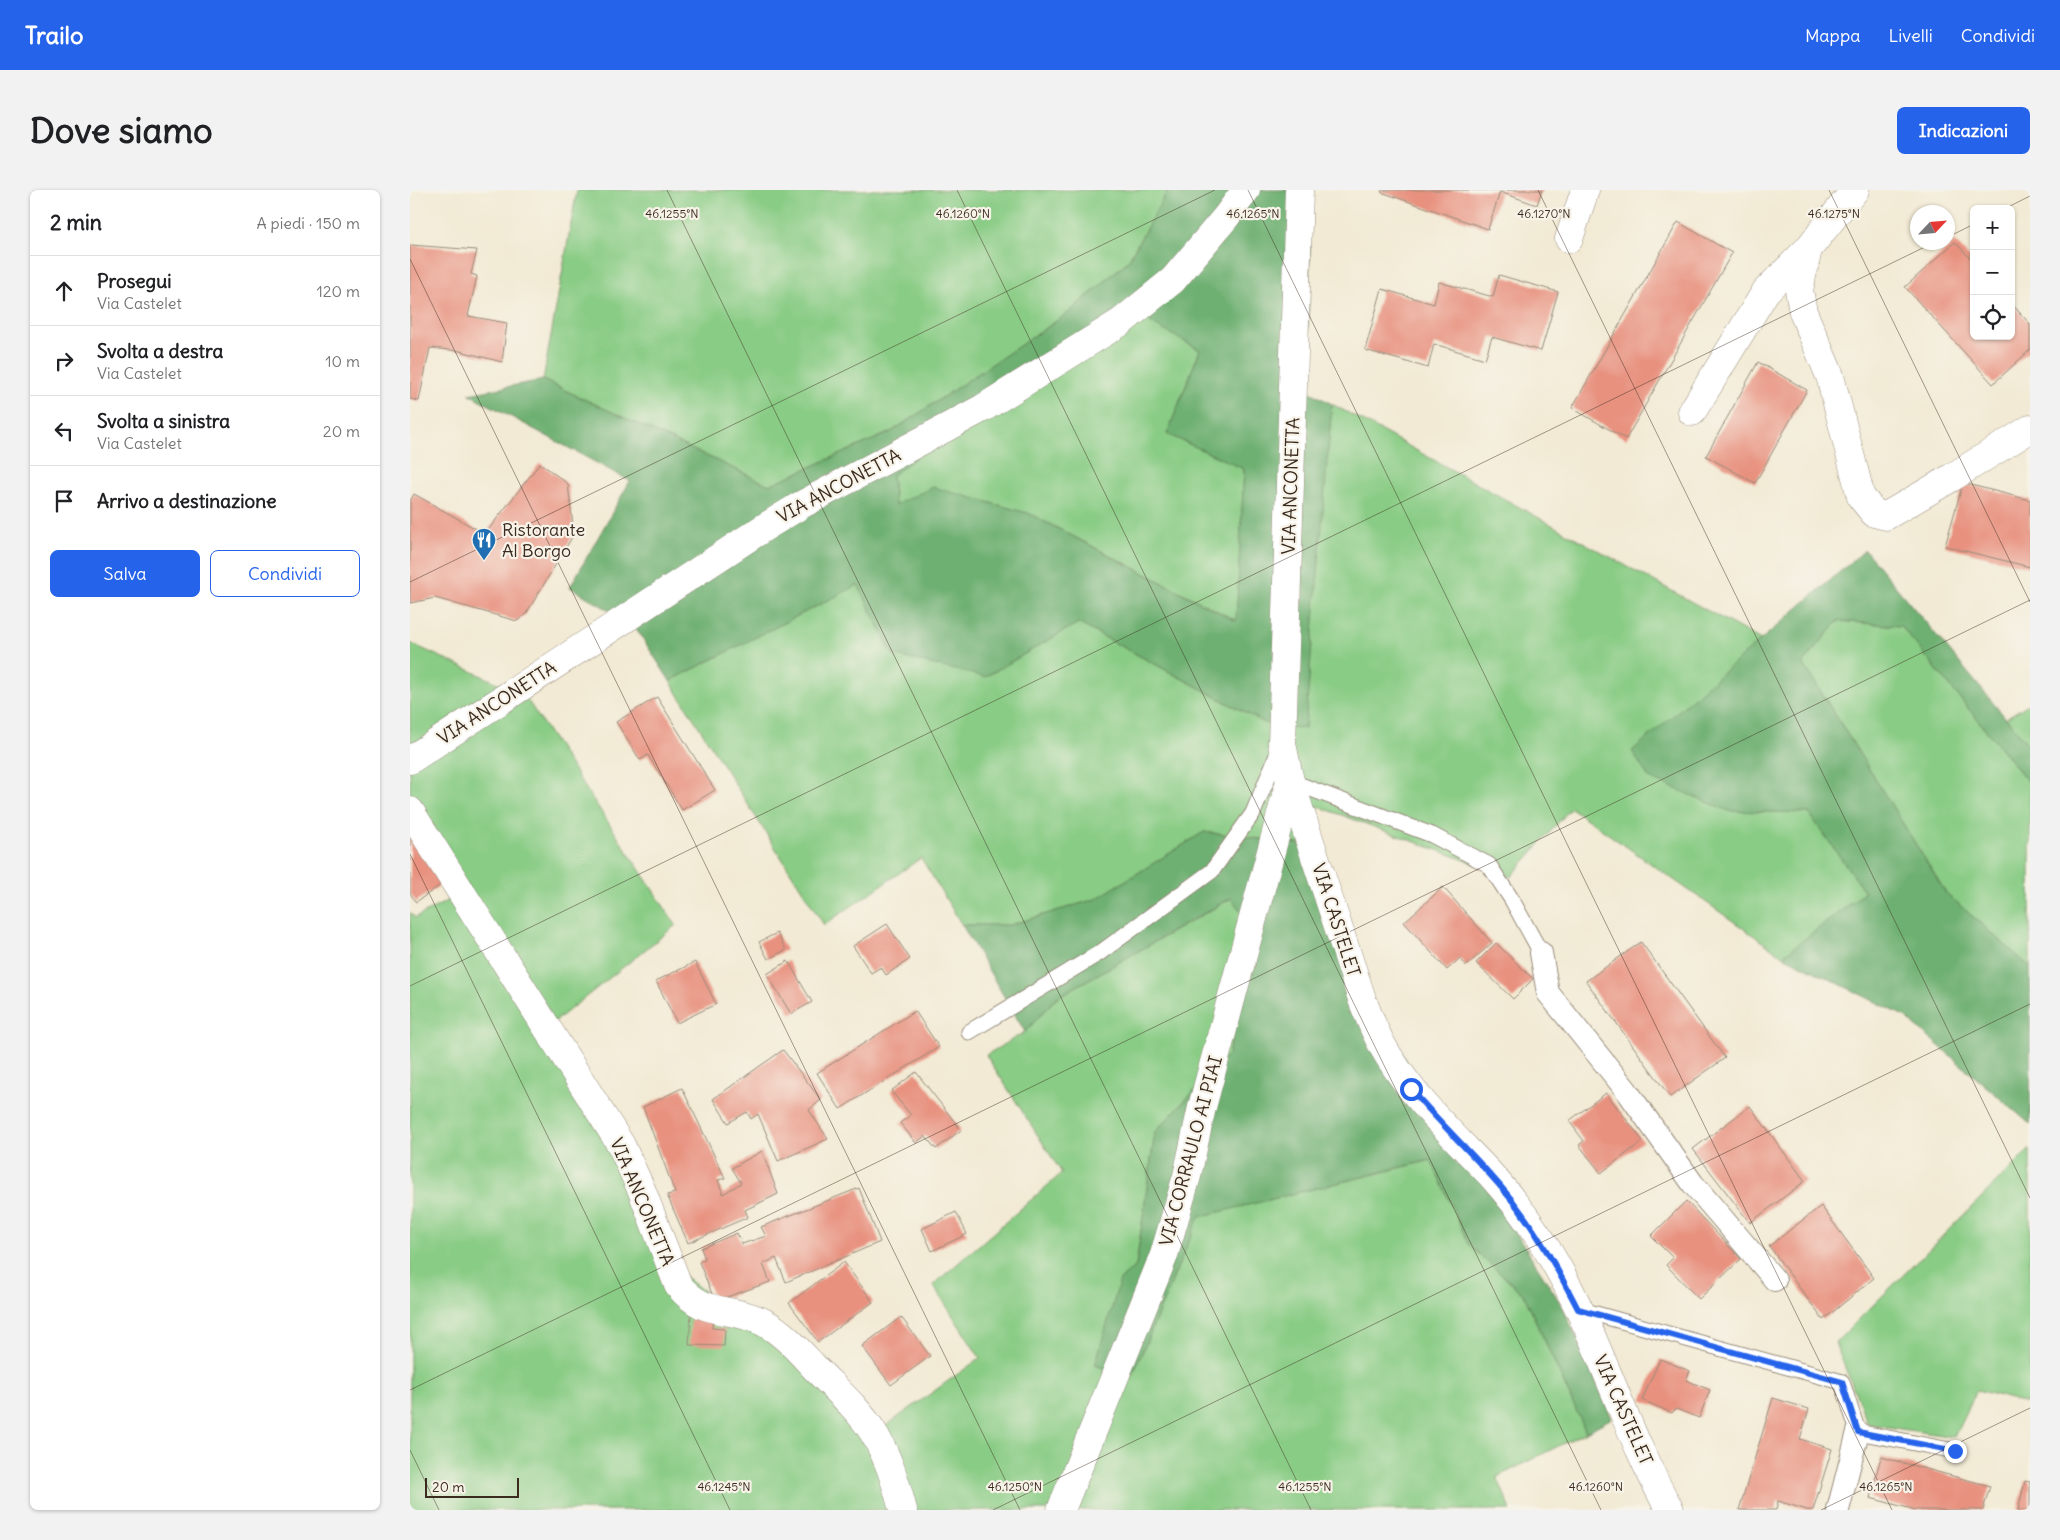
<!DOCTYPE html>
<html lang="it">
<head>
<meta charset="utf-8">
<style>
	:root { --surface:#fff; --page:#f2f2f2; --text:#202124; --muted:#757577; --line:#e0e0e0; --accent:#2563eb }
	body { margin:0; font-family:Delius,sans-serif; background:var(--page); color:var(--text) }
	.controls { position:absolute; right:15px; top:15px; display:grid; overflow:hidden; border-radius:8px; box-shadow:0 1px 4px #0004 }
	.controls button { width:45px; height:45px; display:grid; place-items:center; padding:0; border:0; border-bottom:1px solid var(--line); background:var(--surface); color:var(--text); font:25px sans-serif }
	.compass { position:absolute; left:1500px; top:15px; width:45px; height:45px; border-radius:50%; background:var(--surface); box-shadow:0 1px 4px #0004; rotate:64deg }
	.scale { position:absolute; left:15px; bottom:12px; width:94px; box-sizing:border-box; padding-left:5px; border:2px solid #3b2a1e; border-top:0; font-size:14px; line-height:18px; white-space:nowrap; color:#3b2a1e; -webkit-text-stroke:4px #f7f3e8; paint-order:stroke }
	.stop { position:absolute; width:15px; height:15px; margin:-11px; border:4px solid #2563eb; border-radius:50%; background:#fff }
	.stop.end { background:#2563eb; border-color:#fff; box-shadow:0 1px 5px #0008 }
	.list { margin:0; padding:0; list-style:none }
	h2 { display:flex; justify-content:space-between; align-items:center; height:65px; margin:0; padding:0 20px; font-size:21px }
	h2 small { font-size:16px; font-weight:400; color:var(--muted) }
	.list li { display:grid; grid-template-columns:32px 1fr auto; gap:15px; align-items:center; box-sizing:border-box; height:70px; padding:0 20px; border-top:1px solid var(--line) }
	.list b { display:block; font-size:19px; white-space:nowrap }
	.list p { margin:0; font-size:16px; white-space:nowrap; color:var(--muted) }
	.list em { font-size:16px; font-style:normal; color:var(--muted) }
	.actions { display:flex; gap:10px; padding:15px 20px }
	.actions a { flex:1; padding:11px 0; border:1px solid var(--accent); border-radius:8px; text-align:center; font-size:18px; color:var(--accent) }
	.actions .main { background:var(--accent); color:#fff }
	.icon { flex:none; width:28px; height:28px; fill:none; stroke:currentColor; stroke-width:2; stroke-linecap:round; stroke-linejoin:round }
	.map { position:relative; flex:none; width:1620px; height:1320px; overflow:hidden; border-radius:8px }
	header { display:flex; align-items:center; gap:30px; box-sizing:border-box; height:70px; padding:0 25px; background:var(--accent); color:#fff }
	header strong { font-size:24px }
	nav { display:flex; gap:28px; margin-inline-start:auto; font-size:18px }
	.intro { display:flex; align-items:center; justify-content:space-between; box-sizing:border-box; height:120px; padding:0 30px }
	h1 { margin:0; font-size:35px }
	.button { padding:12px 22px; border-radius:8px; background:var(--accent); color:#fff; font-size:18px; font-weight:700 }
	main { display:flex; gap:30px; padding:0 30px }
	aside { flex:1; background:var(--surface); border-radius:8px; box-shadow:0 1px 4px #0004 }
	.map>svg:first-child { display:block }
	.green { fill:#89cc85; stroke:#627b52 }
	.forest { fill:#6eb072; stroke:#546d48; fill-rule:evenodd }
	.building { fill:#e8917f }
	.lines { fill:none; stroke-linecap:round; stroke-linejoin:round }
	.service-casing { stroke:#968a79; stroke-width:17 }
	.pedestrian-casing { stroke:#968a79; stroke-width:24 }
	.minor-casing { stroke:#968a79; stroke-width:29 }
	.service { stroke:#fff; stroke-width:15 }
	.pedestrian { stroke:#fff; stroke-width:22 }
	.minor { stroke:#fff; stroke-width:28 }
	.route { stroke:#2563eb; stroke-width:6 }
	.ticks { fill:none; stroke:#3b2a1e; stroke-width:1; stroke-opacity:0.45 }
	.labels { text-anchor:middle; stroke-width:4.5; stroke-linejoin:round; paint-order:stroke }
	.street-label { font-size:18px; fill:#3b2a1e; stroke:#f7f3e8 }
	.poi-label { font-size:18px; fill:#3b2a1e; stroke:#f7f3e8; text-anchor:start }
	.ticks-label { font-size:12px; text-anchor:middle; fill:#3b2a1e; stroke:#f7f3e8; stroke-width:4.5; stroke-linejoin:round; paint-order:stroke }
</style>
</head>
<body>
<header>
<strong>Trailo</strong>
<nav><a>Mappa</a><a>Livelli</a><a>Condividi</a></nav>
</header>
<div class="intro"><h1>Dove siamo</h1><a class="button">Indicazioni</a></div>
<main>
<aside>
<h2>2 min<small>A piedi · 150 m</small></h2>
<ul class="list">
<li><svg class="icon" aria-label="ahead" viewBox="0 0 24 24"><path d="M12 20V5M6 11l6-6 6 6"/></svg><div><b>Prosegui</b><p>Via Castelet</p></div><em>120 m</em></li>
<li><svg class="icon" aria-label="right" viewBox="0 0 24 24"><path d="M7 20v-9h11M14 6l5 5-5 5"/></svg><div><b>Svolta a destra</b><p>Via Castelet</p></div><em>10 m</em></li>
<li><svg class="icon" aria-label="left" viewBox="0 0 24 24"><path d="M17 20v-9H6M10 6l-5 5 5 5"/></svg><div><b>Svolta a sinistra</b><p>Via Castelet</p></div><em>20 m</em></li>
<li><svg class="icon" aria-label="arrive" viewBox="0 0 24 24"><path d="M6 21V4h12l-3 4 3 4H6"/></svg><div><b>Arrivo a destinazione</b></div></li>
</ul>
<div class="actions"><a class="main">Salva</a><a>Condividi</a></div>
</aside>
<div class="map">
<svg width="1620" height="1320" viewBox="0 0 1620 1320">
	<rect width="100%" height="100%" fill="#f7f3e8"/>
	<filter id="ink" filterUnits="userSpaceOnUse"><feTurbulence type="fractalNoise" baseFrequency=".02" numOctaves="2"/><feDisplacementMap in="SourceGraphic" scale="10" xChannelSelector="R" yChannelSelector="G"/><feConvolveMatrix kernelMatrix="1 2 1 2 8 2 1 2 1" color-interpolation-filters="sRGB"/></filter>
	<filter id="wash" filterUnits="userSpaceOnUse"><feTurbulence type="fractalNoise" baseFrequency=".0096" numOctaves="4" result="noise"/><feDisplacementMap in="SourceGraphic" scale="20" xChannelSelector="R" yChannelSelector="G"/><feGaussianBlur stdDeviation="1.12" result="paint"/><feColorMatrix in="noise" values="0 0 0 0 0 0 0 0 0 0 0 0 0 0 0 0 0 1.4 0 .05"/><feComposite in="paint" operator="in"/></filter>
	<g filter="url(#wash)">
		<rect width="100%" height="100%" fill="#f2ead4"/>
		<!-- green -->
		<g class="green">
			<path d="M167,0H758L718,71L657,124L481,242L359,295L133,190Z"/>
			<path d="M741,88V133L790,160L757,244L834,279L827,431L618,323L485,315L482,285L705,122Z"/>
			<path d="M922,214L1351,450L1223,561L1319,621L1399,623L1455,702L1373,766L1161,618L1101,687L907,616L890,654L794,642L686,709L600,735H552L511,668L414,735L260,491L448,395L575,487L668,433L855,533L914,299Z"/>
			<path d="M1428,431L1491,436L1620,594V777L1536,703L1393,473Z"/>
			<path d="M0,453L114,505L266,735L138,837L274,1086L473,1238L570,1168L523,1095L652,983L576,865L615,842L646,808L822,708L844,739L818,865L745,942L726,1076L710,1090L721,1189L788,1027L1022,970L1059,1055L1114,1105L1176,1242L1087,1287L1101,1320H0V722L5,728L54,702L0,615Z"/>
			<path d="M1620,513V557L1596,528Z"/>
			<path d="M1620,959V1214L1567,1200L1544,1247L1458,1234L1425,1153Z"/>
		</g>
		<!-- forest -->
		<g class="forest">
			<path d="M758,0H901L897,200L922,214L895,539L855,533L668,433L575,487L483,465L448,395L260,491L224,435L160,397L220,291L59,204L133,190L359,295L481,242L657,124L718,71ZM741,88V133L790,160L757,244L834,279L826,431L618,323L523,297L485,315L482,285L705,122Z"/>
			<path d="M1455,360L1620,557V594L1491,436L1428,431L1393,473L1536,703L1620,777V934L1494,826L1373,766L1455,702L1399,623L1319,621L1239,588L1222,561Z"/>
			<path d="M794,642L890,654L935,774L1153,1117L1202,1228L1176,1242L1114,1105L1059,1055L1021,970L789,1027L721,1189L685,1175L710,1090L726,1076L745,942L818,865L844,739L821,708L646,808L615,842L552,735H600L686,709Z"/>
		</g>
		<g id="blocks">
			<!-- building -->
			<g class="building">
				<path d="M972,0H1132L1127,15L1090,2L1078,39L971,2Z"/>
				<path d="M1268,32L1322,63L1216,249L1162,218Z"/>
				<path d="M1545,52L1564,72V146H1601V113L1620,134V160L1583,194L1495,97Z"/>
				<path d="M0,55L67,60L61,84L67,86L58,126L97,133L92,172L50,161L20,158L9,211L0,209Z"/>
				<path d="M1089,85L1148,102L1131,161L1082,147L1075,169L1024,154L1018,178L955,160L972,99L1024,114L1029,92L1083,107Z"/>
				<path d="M1348,172L1397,200L1345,293L1296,266Z"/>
				<path d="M130,273L158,294L164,344L116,424L107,431L25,408L0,413V311L4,304L75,344Z"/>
				<path d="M1553,293L1620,310V377L1535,356Z"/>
				<path d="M247,507L305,600L272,620L238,565L230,570L206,532Z"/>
				<path d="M0,646L32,694L6,712L0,703Z"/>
				<path d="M1033,697L1082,753L1056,776L1050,768L1037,780L994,732Z"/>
				<path d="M477,734L500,769L476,785L471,777L461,783L443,756Z"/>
				<path d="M367,743L376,760L358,769L349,752Z"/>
				<path d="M1231,752L1315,868L1260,907L1176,791Z"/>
				<path d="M1086,753L1123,789L1103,809L1066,773Z"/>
				<path d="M378,771L402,812L381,824L357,784Z"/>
				<path d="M285,772L306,814L267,833L246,791Z"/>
				<path d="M505,821L529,857L430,919L407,883Z"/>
				<path d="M373,860L411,910L399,920L418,949L368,971L348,924L341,929L337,922L318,933L303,909Z"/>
				<path d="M506,882L551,940L526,959L515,946L506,953L490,933L501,925L481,901Z"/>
				<path d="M272,898L315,988L308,990L313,1004L331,993L322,978L352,961L368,1004L335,1020L338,1027L278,1053L257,1005L265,1003L233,917Z"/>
				<path d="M1196,903L1233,951L1191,983L1169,955L1174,951L1159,931Z"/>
				<path d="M1340,916L1395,991L1340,1033L1283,959Z"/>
				<path d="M449,998L470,1052L376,1092L366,1068L353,1074L360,1092L305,1111L289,1072L295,1069L291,1058L327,1043L332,1054L356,1046L351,1037Z"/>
				<path d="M1276,1011L1331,1069L1289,1109L1256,1075L1263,1068L1241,1046Z"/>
				<path d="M1411,1016L1464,1088L1413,1130L1359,1056Z"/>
				<path d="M546,1022L557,1044L522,1061L512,1039Z"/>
				<path d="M434,1072L463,1112L408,1152L379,1113Z"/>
				<path d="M281,1125L303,1127L302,1138L315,1139L314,1156L279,1155Z"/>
				<path d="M491,1127L520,1166L481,1195L452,1156Z"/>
				<path d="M1250,1169L1280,1181L1276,1190L1300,1200L1289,1228L1266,1219L1262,1223L1232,1210Z"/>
				<path d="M1363,1208L1399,1219L1390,1249L1422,1259L1403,1320H1397L1368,1311L1366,1320H1329Z"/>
				<path d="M1471,1267L1580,1296L1573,1320H1506L1460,1308Z"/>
				<path d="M1615,1291L1620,1292V1320H1608Z"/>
			</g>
		</g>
	</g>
	<g filter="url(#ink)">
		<use href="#blocks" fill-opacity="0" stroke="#968a79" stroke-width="1"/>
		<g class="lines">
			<defs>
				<g id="service">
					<path d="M880,591L1022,645L1079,675L1102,710L1131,763"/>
					<path d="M559,842L691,762L802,681L843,623L870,558"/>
					<path d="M1168,1119L1432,1192L1448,1242L1545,1261"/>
				</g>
				<g id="pedestrian">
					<path d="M1131,763L1138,803L1217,901L1283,994L1365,1090"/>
					<path d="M1428,1320L1448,1242"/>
				</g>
				<g id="minor">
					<path d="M889,0L872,554L880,591L953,812C961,832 969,852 981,870C1008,913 1046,948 1080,984C1099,1005 1116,1027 1131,1050C1186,1134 1211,1234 1260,1320"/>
					<path d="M1445,0L1398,59L1389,100L1393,122L1420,186L1451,307L1464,323L1476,326L1541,288L1620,239"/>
					<path d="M1159,49L1175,0"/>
					<path d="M1282,222L1356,101L1398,59"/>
					<path d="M0,570L355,337L391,315L573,218L711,132L763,90L816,27L836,0"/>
					<path d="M0,621L211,955L232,1001L268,1095C296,1129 319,1115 353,1132C373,1142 389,1161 404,1177C424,1198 448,1218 463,1242C478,1266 486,1293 493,1320"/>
					<path d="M651,1320L754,1065L777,986L792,917L880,591"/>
				</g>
			</defs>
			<!-- service casing -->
			<use href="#service" class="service-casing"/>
			<!-- pedestrian casing -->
			<use href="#pedestrian" class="pedestrian-casing"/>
			<!-- minor casing -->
			<use href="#minor" class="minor-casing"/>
			<!-- service -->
			<use href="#service" class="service"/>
			<!-- pedestrian -->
			<use href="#pedestrian" class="pedestrian"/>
			<!-- minor -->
			<use href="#minor" class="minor"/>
		</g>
	</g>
	<g class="lines" filter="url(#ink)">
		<!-- route -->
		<path class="route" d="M1001,899C1035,940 1076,975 1108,1018C1132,1050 1150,1084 1168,1119L1432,1192L1448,1242L1545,1261"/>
	</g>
	<!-- ticks -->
	<path class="ticks" d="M257,0L901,1320M547,0L1191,1320M838,0L1482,1320M1128,0L1620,1008M1419,0L1620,412M1594,19L1620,6M1538,47L1564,34M0,69L610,1320M0,392L805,0M0,664L320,1320M0,796L1525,52M0,1200L1620,410M0,1260L29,1320M583,1320L1620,814M1411,1320L1620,1218"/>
	<!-- icons -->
	<defs>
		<symbol id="restaurant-pin" viewBox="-11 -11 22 30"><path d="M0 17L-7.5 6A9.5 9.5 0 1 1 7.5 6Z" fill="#1f6fb2" stroke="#f7f3e8"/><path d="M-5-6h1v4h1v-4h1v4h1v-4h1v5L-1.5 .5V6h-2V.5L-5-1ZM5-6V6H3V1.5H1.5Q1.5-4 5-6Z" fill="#fff"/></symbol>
	</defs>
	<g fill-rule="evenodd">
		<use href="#restaurant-pin" x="60" y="336" width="28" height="38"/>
	</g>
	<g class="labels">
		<!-- street labels -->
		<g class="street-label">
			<text transform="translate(429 296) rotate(-28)" y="6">VIA ANCONETTA</text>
			<text transform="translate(881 296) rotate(-88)" y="6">VIA ANCONETTA</text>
			<text transform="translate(87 513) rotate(-33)" y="6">VIA ANCONETTA</text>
			<text transform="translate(926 730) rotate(72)" y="6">VIA CASTELET</text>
			<text transform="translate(781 961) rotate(-75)" y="6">VIA CORRAULO AI PIAI</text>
			<text transform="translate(232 1012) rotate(67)" y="6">VIA ANCONETTA</text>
			<text transform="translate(1213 1220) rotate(66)" y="6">VIA CASTELET</text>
		</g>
		<!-- poi labels -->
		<g class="poi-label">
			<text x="92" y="346">Ristorante<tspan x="92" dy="21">Al Borgo</tspan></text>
		</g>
	</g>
	<g class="ticks-label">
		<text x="262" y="28">46.1255°N</text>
		<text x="553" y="28">46.1260°N</text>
		<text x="843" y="28">46.1265°N</text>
		<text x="1134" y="28">46.1270°N</text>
		<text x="1424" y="28">46.1275°N</text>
		<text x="314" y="1301">46.1245°N</text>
		<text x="605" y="1301">46.1250°N</text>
		<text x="895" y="1301">46.1255°N</text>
		<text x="1186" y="1301">46.1260°N</text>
		<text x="1476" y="1301">46.1265°N</text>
	</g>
</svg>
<div class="controls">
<button>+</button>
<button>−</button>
<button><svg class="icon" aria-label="locate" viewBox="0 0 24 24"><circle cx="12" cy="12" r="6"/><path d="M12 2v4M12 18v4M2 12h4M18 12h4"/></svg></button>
</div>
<svg class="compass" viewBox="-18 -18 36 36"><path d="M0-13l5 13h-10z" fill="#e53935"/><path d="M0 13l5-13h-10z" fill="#757577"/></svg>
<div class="scale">20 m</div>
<div class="stop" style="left:1001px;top:899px"></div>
<div class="stop end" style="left:1545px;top:1261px"></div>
</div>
</main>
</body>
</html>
